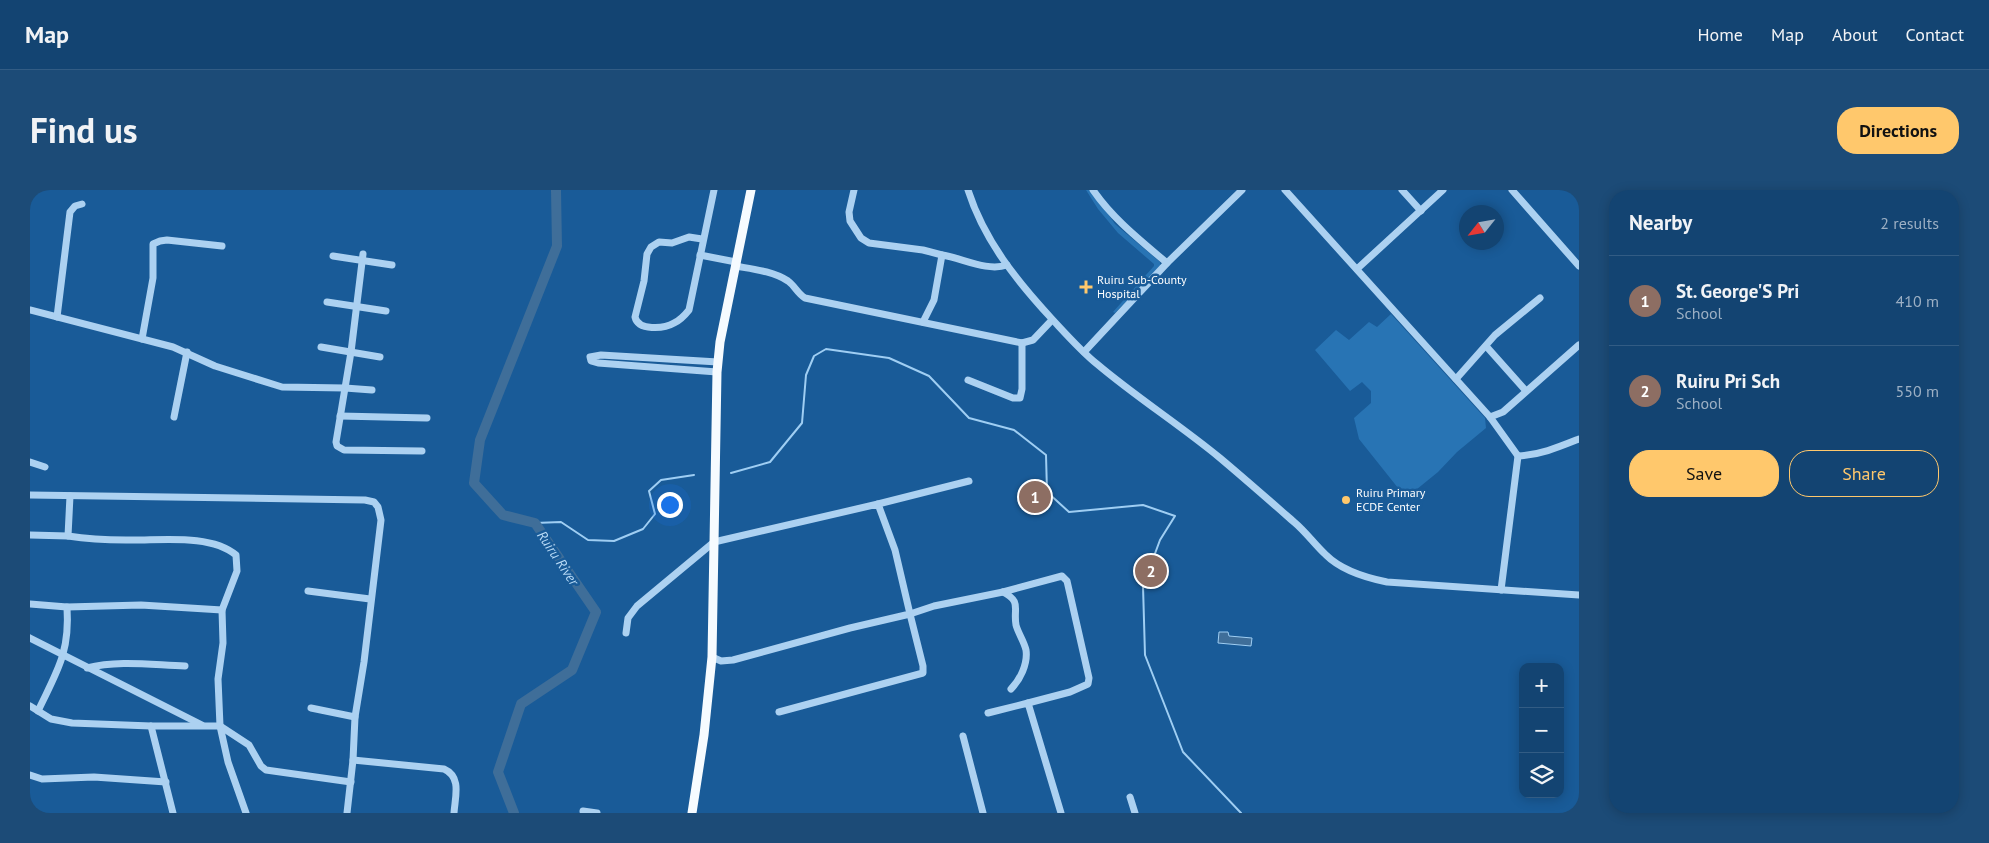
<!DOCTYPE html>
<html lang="en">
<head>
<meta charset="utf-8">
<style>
	:root { --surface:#134472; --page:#1c4b77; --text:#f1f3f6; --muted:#9db0c4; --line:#325c84; --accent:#ffc86c }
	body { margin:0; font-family:"PT Sans",sans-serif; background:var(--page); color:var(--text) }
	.controls { position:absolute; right:15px; bottom:15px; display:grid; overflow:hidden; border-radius:10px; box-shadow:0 2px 12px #0003 }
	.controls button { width:45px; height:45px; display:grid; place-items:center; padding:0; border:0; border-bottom:1px solid var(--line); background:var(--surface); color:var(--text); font:25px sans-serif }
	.compass { position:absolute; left:1429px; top:15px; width:45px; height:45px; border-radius:50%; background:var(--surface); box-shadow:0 2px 12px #0003; rotate:239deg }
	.you { position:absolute; left:639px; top:314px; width:18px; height:18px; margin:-12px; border:4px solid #fff; border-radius:50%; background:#1a73e8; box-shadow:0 0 0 8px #1a73e833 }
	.badge { display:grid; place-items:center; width:32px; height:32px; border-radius:50%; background:var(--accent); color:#fff; font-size:16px; font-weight:700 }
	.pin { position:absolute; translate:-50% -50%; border:2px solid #fff; box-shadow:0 1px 5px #0006 }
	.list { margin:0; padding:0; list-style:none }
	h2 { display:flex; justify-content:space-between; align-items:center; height:65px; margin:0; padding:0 20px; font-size:21px }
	h2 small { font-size:16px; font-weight:400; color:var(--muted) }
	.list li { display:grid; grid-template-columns:32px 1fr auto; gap:15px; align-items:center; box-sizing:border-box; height:90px; padding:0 20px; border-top:1px solid var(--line) }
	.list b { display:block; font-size:19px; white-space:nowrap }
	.list p { margin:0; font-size:16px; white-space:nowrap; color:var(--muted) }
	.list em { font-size:16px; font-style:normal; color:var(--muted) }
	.actions { display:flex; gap:10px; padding:15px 20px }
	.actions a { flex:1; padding:11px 0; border:1px solid var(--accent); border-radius:20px; text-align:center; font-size:18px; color:var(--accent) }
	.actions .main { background:var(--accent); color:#111 }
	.icon { flex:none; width:28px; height:28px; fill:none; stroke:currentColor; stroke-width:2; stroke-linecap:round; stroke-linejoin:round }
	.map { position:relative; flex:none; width:1549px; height:623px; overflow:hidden; border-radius:20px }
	header { display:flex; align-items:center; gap:30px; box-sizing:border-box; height:70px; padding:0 25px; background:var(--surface); border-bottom:1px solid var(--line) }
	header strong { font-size:24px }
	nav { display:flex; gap:28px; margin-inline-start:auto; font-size:18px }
	.intro { display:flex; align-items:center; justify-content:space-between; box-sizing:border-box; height:120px; padding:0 30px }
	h1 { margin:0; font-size:35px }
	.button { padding:12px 22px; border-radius:20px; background:var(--accent); color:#111; font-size:18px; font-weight:700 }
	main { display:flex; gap:30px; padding:0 30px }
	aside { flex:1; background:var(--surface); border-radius:20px; box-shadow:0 2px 12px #0003 }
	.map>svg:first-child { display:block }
	.green { fill:#2874b4 }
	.water { fill:#3f6e99; stroke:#9fcef3 }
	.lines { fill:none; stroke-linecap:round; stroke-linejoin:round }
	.stream { stroke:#9fcef3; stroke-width:2 }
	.river { stroke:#3f6e99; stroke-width:10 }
	.minor { stroke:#acd1f1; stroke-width:7 }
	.major { stroke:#f6fbff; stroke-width:9 }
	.poi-dot { fill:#ffc86c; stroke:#195b98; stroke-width:2 }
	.labels { text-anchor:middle; stroke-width:5; stroke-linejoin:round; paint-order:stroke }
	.poi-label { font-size:12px; fill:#fff; stroke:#195b98; text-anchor:start }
	.water-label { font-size:14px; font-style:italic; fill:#b9dbf7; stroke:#195b98 }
</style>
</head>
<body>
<header>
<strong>Map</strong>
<nav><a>Home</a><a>Map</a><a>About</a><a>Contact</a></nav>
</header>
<div class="intro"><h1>Find us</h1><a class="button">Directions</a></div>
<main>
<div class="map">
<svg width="1549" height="623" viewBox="0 0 1549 623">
	<rect width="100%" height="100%" fill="#195b98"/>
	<!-- green -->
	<g class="green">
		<path d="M1056,0H1061L1085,34L1130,72V76L1127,80L1085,123L1083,122L1124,76V74L1088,43L1068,19Z"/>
		<path d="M1361,124L1455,228L1456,238L1427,262L1408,282L1376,308L1329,249L1324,228L1341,213V201L1332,192L1320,201L1285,160L1306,140L1319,150L1339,132L1347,137Z"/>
	</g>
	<!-- water -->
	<path class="water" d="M1189,442H1198L1199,446L1222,448L1221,456L1188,453Z"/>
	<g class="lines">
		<!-- stream -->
		<g class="stream">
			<path d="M701,283L740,272L772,233L776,185L784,166L796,159L859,168L899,186L939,228L984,240L1016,265L1017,302L1039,322L1113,315L1145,326L1130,350L1113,396L1115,465L1153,562L1211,623"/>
			<path d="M505,333L531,332L558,350L584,351L613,339L625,324L619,301L631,290L664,285"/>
		</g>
		<!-- river -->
		<path class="river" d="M484,623L468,582L491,514L542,480L566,422L505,333L473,325L444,293L450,250L527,56L526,0"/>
		<!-- minor -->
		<g class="minor">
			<path d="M824,0L819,22L820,31L831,48L839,53L893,60L912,65"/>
			<path d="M938,0C954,50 986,90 1022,129C1036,144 1051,161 1067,174C1106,207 1150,235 1190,268C1215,289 1240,311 1264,332C1276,342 1285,355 1296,365C1311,380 1337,388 1357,392L1549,405"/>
			<path d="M1063,0C1083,29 1110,50 1137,73"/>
			<path d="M1255,0L1460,227L1488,266C1510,265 1529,257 1549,249"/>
			<path d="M1372,0L1391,21"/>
			<path d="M1482,0L1549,76"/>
			<path d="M672,49L659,47L642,53L629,52L621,57L617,64L614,91L605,127C608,141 634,139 644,133C651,130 655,125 659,120L684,0"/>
			<path d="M333,64L321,162L306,252L307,256L314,260L392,261"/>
			<path d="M670,65L706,72"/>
			<path d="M303,66L362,75"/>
			<path d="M705,76C722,79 743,81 758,91C765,96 767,103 775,108L992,153L1003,150L1022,130"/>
			<path d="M1327,79L1413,0"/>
			<path d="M297,112L356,121"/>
			<path d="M0,120L143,157L185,176L252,197L315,198L342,200"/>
			<path d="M27,127L40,22L45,16L52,14"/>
			<path d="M893,132L904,110L912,65C932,68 957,82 977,75"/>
			<path d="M112,149L123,88V54L130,51L137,50L192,56"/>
			<path d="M1456,156L1496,201"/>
			<path d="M291,157L350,167"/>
			<path d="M1054,162L1137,73L1212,0"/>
			<path d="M687,182L568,173L561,171L560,167L571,165L688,172"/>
			<path d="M1426,189L1465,145L1510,108"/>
			<path d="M938,190L983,208H990L992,199V153"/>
			<path d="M310,226L397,228"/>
			<path d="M144,227L157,162"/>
			<path d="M1460,227L1473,222L1549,155"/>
			<path d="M0,272L15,277"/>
			<path d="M0,305L335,310L344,312L348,317L351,330L334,472L325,527L323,570L317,623"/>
			<path d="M40,306L38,346C57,349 77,350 96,350C128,351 180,343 206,365L207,381L192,420L193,453L188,489L190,536L198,572L216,623"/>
			<path d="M848,314L939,291"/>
			<path d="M0,345L38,346"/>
			<path d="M1471,400L1488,266"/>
			<path d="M278,401L340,409"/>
			<path d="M973,402C992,412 983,418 986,435C988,443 994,451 996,460C998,474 990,490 981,499"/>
			<path d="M0,414L37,417L111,415L192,420"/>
			<path d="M596,443L598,428L607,416L684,352L848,314L865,360L880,424L820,438L703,470L691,471L682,467"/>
			<path d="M0,448L172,535"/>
			<path d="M57,478C88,470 122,475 155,476"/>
			<path d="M0,516L21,529L42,533L121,536H190L219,555L231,576L236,580L321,592"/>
			<path d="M281,518L325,527"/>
			<path d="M8,521C27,481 40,463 37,417"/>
			<path d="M749,522L893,483V476L880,424L904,416L973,402L1032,386L1037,391L1059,488L1058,494L1040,502L998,513"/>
			<path d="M958,523L998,513L1031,623"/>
			<path d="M121,536L143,623"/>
			<path d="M933,546L953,623"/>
			<path d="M323,570L414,579C432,587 425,607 424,623"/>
			<path d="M0,585L12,589L64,587L136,592"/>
			<path d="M1100,607L1105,623"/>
			<path d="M553,621L567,623"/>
		</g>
		<!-- major -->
		<path class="major" d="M662,623L674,545L682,467L687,182L690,152L721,0"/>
	</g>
	<!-- markers -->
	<g class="poi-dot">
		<path d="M1053.5 89.5h5v5h5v5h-5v5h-5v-5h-5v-5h5z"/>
		<circle cx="1316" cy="310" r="5"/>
	</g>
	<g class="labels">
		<!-- poi labels -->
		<g class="poi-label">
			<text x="1067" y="94">Ruiru Sub-County<tspan x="1067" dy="14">Hospital</tspan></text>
			<text x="1326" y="307">Ruiru Primary<tspan x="1326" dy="14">ECDE Center</tspan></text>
		</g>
		<!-- water labels -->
		<g class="water-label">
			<text transform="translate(528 368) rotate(56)" y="5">Ruiru River</text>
		</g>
	</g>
</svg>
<div class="controls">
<button>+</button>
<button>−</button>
<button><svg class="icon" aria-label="layers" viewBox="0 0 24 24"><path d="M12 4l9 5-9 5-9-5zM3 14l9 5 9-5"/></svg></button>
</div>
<svg class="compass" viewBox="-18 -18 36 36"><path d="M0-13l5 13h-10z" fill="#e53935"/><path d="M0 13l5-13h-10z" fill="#9db0c4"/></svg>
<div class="you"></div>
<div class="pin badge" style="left:1005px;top:307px;background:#8d6e63">1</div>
<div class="pin badge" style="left:1121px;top:381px;background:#8d6e63">2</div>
</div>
<aside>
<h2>Nearby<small>2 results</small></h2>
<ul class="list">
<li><span class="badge" style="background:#8d6e63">1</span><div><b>St. George'S Pri</b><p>School</p></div><em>410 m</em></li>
<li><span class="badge" style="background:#8d6e63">2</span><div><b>Ruiru Pri Sch</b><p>School</p></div><em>550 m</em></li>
</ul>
<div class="actions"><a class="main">Save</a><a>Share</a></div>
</aside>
</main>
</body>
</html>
